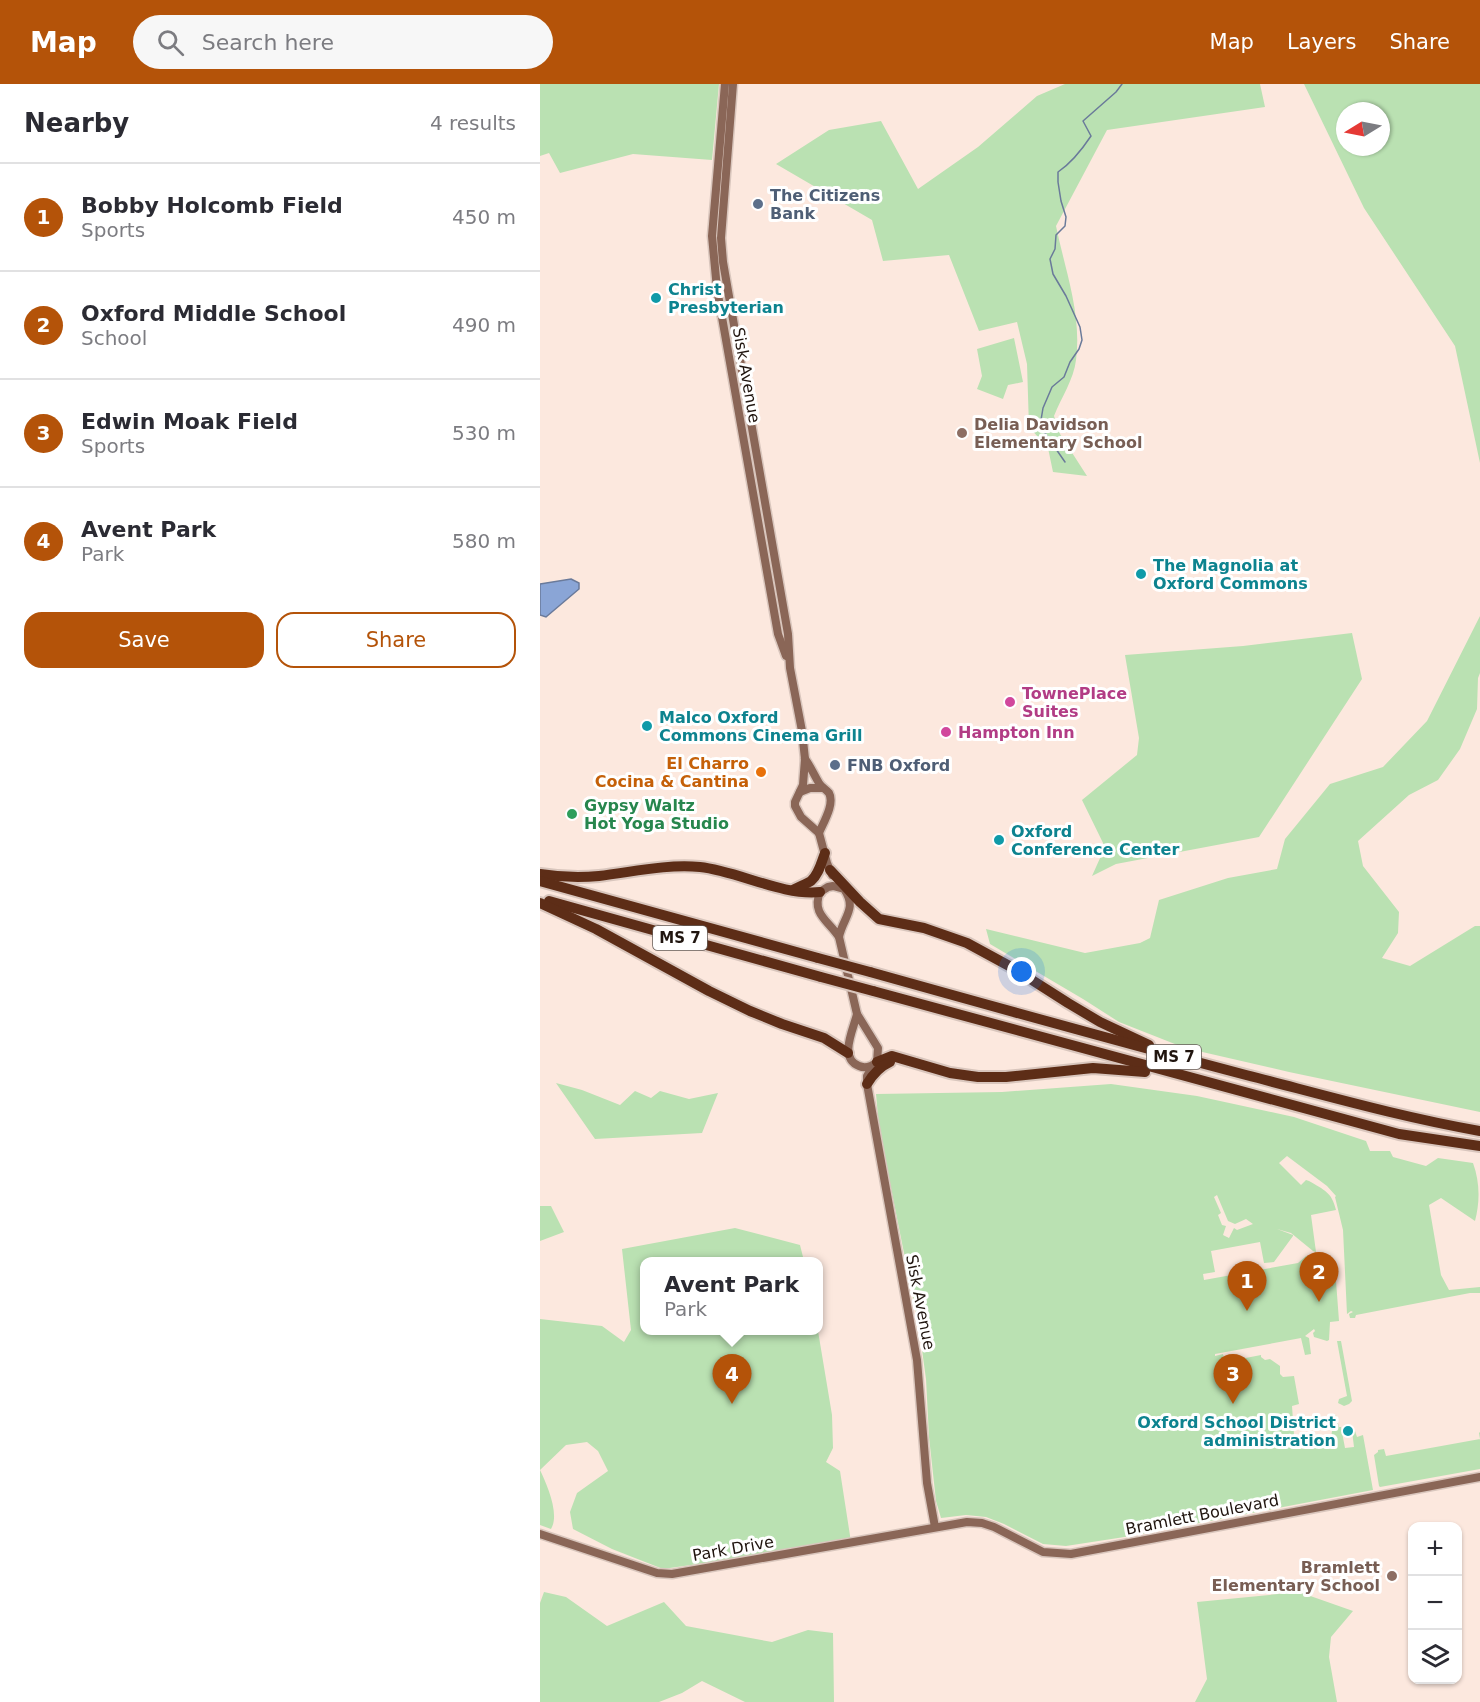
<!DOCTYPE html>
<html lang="en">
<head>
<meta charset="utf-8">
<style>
	:root { --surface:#fff; --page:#f7f7f7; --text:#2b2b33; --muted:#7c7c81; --line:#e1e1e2; --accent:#b45309 }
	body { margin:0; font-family:"DejaVu Sans",sans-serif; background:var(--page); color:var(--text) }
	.controls { position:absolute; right:18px; bottom:18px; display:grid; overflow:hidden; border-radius:12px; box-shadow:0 2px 4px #0004 }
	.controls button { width:54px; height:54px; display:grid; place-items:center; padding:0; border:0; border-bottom:2px solid var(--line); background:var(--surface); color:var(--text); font:30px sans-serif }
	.compass { position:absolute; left:796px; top:18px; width:54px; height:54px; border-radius:50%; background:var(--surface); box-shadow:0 2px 4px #0004; rotate:260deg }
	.you { position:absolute; left:482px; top:888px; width:21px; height:21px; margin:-15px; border:4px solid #fff; border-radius:50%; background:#1a73e8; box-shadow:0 0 0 9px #1a73e833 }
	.badge { display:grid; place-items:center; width:39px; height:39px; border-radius:50%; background:var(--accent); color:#fff; font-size:20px; font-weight:700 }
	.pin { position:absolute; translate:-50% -50px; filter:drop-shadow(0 2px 3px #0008) }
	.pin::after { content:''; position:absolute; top:32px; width:21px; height:18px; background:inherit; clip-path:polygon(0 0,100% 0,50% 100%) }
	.popup { position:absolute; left:100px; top:1173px; width:183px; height:78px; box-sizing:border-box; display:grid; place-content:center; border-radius:12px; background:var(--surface); filter:drop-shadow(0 2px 4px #0005); font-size:20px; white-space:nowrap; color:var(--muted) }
	.popup b { font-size:22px; color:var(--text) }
	.popup::after { content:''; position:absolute; left:50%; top:100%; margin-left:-12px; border:12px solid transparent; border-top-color:var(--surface) }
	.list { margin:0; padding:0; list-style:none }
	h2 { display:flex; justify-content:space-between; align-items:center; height:78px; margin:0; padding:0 24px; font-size:26px }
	h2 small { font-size:20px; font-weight:400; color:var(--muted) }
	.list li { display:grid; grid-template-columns:39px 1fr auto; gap:18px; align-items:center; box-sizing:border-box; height:108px; padding:0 24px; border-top:2px solid var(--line) }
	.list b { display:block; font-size:22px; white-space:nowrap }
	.list p { margin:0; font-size:20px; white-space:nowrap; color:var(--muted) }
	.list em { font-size:20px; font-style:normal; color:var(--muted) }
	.actions { display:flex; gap:12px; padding:18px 24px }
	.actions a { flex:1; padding:14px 0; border:2px solid var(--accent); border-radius:18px; text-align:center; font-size:21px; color:var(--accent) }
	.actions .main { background:var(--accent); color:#fff }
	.icon { flex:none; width:33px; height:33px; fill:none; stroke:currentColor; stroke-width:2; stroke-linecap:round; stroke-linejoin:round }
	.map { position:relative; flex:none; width:940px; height:1618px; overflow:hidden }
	header { display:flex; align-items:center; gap:36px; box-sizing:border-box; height:84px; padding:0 30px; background:var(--accent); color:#fff }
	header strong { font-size:28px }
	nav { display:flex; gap:33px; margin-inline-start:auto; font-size:21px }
	.search { width:420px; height:54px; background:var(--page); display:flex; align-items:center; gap:15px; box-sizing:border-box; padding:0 21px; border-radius:33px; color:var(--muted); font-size:22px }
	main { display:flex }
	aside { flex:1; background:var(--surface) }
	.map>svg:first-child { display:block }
	.green { fill:#bae1b2; fill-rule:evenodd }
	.water { fill:#8aa5d6; stroke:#6a7a9a; stroke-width:1.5 }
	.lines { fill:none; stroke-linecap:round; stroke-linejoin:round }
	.stream { stroke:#6a7a9a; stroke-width:1.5 }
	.secondary-casing { stroke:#d9c6bd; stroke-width:11 }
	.highway-casing { stroke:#d9c6bd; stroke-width:14 }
	.secondary { stroke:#8a6657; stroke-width:8 }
	.highway { stroke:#5d2d17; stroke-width:10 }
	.highway-bridge-casing { stroke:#d9c6bd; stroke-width:14; stroke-linecap:butt }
	.highway-bridge { stroke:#5d2d17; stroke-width:10 }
	.service-dot { fill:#5c6f8a; stroke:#fff; stroke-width:2 }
	.culture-dot { fill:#0f9aa8; stroke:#fff; stroke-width:2 }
	.education-dot { fill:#8d6e63; stroke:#fff; stroke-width:2 }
	.hotel-dot { fill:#d1479c; stroke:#fff; stroke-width:2 }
	.food-dot { fill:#e8710a; stroke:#fff; stroke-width:2 }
	.leisure-dot { fill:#2e9e5b; stroke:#fff; stroke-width:2 }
	.labels { text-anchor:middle; stroke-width:6; stroke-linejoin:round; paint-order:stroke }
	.shield { fill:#fff; stroke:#635b57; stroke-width:1.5 }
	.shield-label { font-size:15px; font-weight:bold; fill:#20150f }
	.service-label { font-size:16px; font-weight:bold; fill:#4e5e75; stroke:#fff; text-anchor:start }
	.culture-label { font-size:16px; font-weight:bold; fill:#0d838f; stroke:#fff; text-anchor:start }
	.street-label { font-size:16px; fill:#20150f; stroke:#fff }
	.education-label { font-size:16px; font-weight:bold; fill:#785e54; stroke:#fff; text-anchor:start }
	.hotel-label { font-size:16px; font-weight:bold; fill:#b23c85; stroke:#fff; text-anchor:start }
	.food-label { font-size:16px; font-weight:bold; fill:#c56008; stroke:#fff; text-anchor:end }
	.leisure-label { font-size:16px; font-weight:bold; fill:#27864d; stroke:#fff; text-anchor:start }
</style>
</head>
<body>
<header>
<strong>Map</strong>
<div class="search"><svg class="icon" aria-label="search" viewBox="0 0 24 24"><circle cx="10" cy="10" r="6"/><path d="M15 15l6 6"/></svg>Search here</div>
<nav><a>Map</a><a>Layers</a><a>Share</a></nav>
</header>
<main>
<aside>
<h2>Nearby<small>4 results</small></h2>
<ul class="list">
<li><span class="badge">1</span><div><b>Bobby Holcomb Field</b><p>Sports</p></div><em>450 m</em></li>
<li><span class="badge">2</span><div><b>Oxford Middle School</b><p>School</p></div><em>490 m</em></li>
<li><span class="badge">3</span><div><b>Edwin Moak Field</b><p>Sports</p></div><em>530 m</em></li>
<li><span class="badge">4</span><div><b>Avent Park</b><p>Park</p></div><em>580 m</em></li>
</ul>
<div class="actions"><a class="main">Save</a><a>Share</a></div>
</aside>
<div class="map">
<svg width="940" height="1618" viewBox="0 0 940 1618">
	<rect width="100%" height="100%" fill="#fce8de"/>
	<!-- green -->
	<g class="green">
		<path d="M0,0H179L172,76L93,70L20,89L9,69L0,72Z"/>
		<path d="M525,0H720L725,23L567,46L516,142C525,186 542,230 536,276C534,295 521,314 514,332L520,350L547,392L513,388L508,364L489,343L487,280L477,238L439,247L409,171L343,177L332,136L236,80L289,46L341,37L378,105L438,63L497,12Z"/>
		<path d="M764,0H940V379L915,262L824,124ZM805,27H841V63H805Z"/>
		<path d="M474,254L483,298L468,301L463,315L437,305L442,292L437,265Z"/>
		<path d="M940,532V589L938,594L937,625L920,665L898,696L869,711L818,757L823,782L859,828L858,849L842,874L870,882L935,842H940V1028L749,988L645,964L579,938L543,915L450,860L446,845L545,869L600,859L610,854L619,816L688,794L737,785L745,755L790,700L843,683L887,637Z"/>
		<path d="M812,549L822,595L719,753L576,780L552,792L565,763L542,716L597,671L599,654L585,571L703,562Z"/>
		<path d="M16,999L42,1006L80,1021L95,1007L111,1014L120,1007L149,1015L178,1009L162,1049L55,1055Z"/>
		<path d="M571,1000L657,1012L754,1033L826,1057L830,1067H850L853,1073L886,1082L898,1074L933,1079C940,1098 940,1118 935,1137L901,1114L889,1121L901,1191L909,1206L940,1203V1209H930L816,1231L815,1234H810L809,1230L813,1228L811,1227L807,1230L803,1146L795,1113L796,1112L787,1102L747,1072L739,1079L761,1101L766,1096L769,1097C784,1106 792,1108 796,1126L771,1131L776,1168L773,1167L751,1149L737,1145L753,1151V1152L734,1178L724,1179L720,1158L671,1167L675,1188L663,1190L664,1196L758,1179L766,1172L778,1176L771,1177L772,1182L791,1179C795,1184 796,1189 796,1195L788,1198V1182L772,1184L773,1190L783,1201L796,1197L799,1237L790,1238L789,1256L787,1257L774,1253L773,1249L775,1247L774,1245L765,1252L769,1254L771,1270L765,1271L761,1254L675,1270V1272L683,1270L685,1278L721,1271V1273L725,1276L730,1275L740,1282V1290L743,1293L754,1292L759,1320L752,1322L755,1365L790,1362L794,1332L796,1331L799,1343H801L805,1364L814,1363L812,1347H815L817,1353L823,1351L833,1406L591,1452L526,1462L503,1460L464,1440L446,1433L426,1431L401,1434L396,1417L389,1353L386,1295L379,1244L339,1044L336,1010L462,1008ZM677,1111L688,1137L695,1140L706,1135L713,1140L697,1146L694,1144L689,1154L683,1151L686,1142L682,1141L678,1131L681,1129L674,1113Z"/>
		<path d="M0,1122H11L24,1148L0,1157Z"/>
		<path d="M195,1144L260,1161L264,1177L105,1178V1246L278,1247L292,1331L293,1364L286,1378L300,1387L311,1458L123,1485L72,1465L33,1445L30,1428L37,1409L68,1387L58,1367L47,1358L26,1361L0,1386C7,1401 20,1430 11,1445L0,1441V1235L62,1242L84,1258L91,1246L82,1165Z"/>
		<path d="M797,1257H801L812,1317L809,1320L804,1322L798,1319L799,1315L807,1312Z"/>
		<path d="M940,1348V1385L840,1403L839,1402L834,1371L838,1368V1366L844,1365L846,1372L940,1355L939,1349Z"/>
		<path d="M4,1508L26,1513L67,1542L124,1518L146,1542L232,1558L268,1546L293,1549L294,1618H205L162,1597L142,1609L119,1618H0V1519Z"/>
		<path d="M759,1508L813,1527L791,1553L789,1573L797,1618H655L667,1595L657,1518Z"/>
	</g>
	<!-- water -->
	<path class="water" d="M31,495L39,499V505L6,533L0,531V500Z"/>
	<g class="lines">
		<!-- stream -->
		<path class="stream" d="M525,378L500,342L503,324L512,303L524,293L530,278L539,265L542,256L540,243L526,212L513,190L510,175L515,165L516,151L525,142L526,133L521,117L518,98V88C530,80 543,64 551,52L543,37L576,8L582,0"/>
		<defs>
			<g id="secondary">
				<path d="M185,0L172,152L177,205L238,550L246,572"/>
				<path d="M193,0L181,154L183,178L248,550L250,584L262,647L265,675L263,701L255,718V722L261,733L279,749L287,779L292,791"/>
				<path d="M265,675C271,683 274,691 279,699C282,704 286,705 289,709C295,720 283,739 279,749"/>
				<path d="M260,708L270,704H282"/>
				<path d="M293,802L304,805C318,825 303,833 299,853C289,837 271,830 280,808L288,803Z"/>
				<path d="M299,853L317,930"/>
				<path d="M317,930L338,964L337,978C332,982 326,985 319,982C298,974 314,944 317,930Z"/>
				<path d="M333,982L327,992V1000L377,1276L387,1399L395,1443"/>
				<path d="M0,1450L117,1489L132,1490L427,1438L442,1439L454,1443L503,1468L531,1470L940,1393"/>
			</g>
			<g id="highway">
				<path d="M290,786L320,818L339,835L384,844L427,859L473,884L528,919L560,938L609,961"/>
				<path d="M0,790C19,793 40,794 59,792C93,788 125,780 160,783C198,787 242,812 280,808"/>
				<path d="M0,797L278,874"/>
				<path d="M253,806C258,803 266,800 271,797C279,790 281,779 285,769"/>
				<path d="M9,817L281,893"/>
				<path d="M0,819L56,845L169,907L210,927L242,940L284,954L308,969"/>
				<path d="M330,888C455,923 580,958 706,991C784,1011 860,1033 940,1047"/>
				<path d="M333,907L859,1050L940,1062"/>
				<path d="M337,978L352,972L410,989L438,993H466L553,984L605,988"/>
				<path d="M327,1000C333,990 339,983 350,978"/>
			</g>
		</defs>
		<!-- secondary casing -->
		<use href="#secondary" class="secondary-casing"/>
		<!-- highway casing -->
		<use href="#highway" class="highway-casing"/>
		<!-- secondary -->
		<use href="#secondary" class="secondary"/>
		<!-- highway -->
		<use href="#highway" class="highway"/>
		<defs>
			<g id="highway-bridge">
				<path d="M278,874L330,888"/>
				<path d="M281,893L333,907"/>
			</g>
		</defs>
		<!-- highway-bridge casing -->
		<use href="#highway-bridge" class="highway-bridge-casing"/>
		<!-- highway-bridge -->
		<use href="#highway-bridge" class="highway-bridge"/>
	</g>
	<!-- markers -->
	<g class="service-dot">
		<circle cx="218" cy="120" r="6"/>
		<circle cx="295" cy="681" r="6"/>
	</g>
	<g class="culture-dot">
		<circle cx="116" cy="214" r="6"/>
		<circle cx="601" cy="490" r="6"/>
		<circle cx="107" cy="642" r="6"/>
		<circle cx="459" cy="756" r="6"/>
		<circle cx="808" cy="1347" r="6"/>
	</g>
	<g class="education-dot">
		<circle cx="422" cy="349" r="6"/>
		<circle cx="852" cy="1492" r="6"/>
	</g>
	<g class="hotel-dot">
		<circle cx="470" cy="618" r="6"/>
		<circle cx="406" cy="648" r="6"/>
	</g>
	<circle class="food-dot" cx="221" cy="688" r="6"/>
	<circle class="leisure-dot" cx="32" cy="730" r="6"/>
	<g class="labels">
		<!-- shield labels -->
		<g class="shield">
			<rect x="113" y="842" width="54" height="24" rx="4.5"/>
			<rect x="607" y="961" width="54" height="24" rx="4.5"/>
		</g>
		<g class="shield-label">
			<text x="140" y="859">MS 7</text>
			<text x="634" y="978">MS 7</text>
		</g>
		<!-- service labels -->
		<g class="service-label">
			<text x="230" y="117">The Citizens<tspan x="230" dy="18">Bank</tspan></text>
			<text x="307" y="687">FNB Oxford</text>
		</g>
		<!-- culture labels -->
		<g class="culture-label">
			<text x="128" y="211">Christ<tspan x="128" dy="18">Presbyterian</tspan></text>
			<text x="613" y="487">The Magnolia at<tspan x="613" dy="18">Oxford Commons</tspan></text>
			<text x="119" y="639">Malco Oxford<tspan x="119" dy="18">Commons Cinema Grill</tspan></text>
			<text x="471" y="753">Oxford<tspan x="471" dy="18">Conference Center</tspan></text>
			<text x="796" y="1344" text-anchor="end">Oxford School District<tspan x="796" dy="18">administration</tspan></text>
		</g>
		<!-- street labels -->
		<g class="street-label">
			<text transform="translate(207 291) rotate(80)" y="6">Sisk Avenue</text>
			<text transform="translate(381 1218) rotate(79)" y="6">Sisk Avenue</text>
			<text transform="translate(662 1430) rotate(-11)" y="6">Bramlett Boulevard</text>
			<text transform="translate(193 1464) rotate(-10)" y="6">Park Drive</text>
		</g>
		<!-- education labels -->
		<g class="education-label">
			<text x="434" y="346">Delia Davidson<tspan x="434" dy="18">Elementary School</tspan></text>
			<text x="840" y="1489" text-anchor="end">Bramlett<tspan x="840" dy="18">Elementary School</tspan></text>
		</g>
		<!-- hotel labels -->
		<g class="hotel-label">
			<text x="482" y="615">TownePlace<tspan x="482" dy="18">Suites</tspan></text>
			<text x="418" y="654">Hampton Inn</text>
		</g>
		<!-- food labels -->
		<g class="food-label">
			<text x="209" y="685">El Charro<tspan x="209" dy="18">Cocina &amp; Cantina</tspan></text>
		</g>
		<!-- leisure labels -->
		<g class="leisure-label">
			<text x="44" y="727">Gypsy Waltz<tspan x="44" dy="18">Hot Yoga Studio</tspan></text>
		</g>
	</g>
</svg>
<div class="controls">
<button>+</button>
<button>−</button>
<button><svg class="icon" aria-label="layers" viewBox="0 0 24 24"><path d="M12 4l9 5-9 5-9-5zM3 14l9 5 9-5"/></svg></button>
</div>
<svg class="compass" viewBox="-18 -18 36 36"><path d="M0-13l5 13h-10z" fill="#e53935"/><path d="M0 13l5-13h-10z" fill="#7c7c81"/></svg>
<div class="you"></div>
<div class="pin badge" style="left:707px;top:1227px">1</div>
<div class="pin badge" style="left:779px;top:1218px">2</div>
<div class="pin badge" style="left:693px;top:1320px">3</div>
<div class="pin badge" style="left:192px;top:1320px">4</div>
<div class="popup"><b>Avent Park</b>Park</div>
</div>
</main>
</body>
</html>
